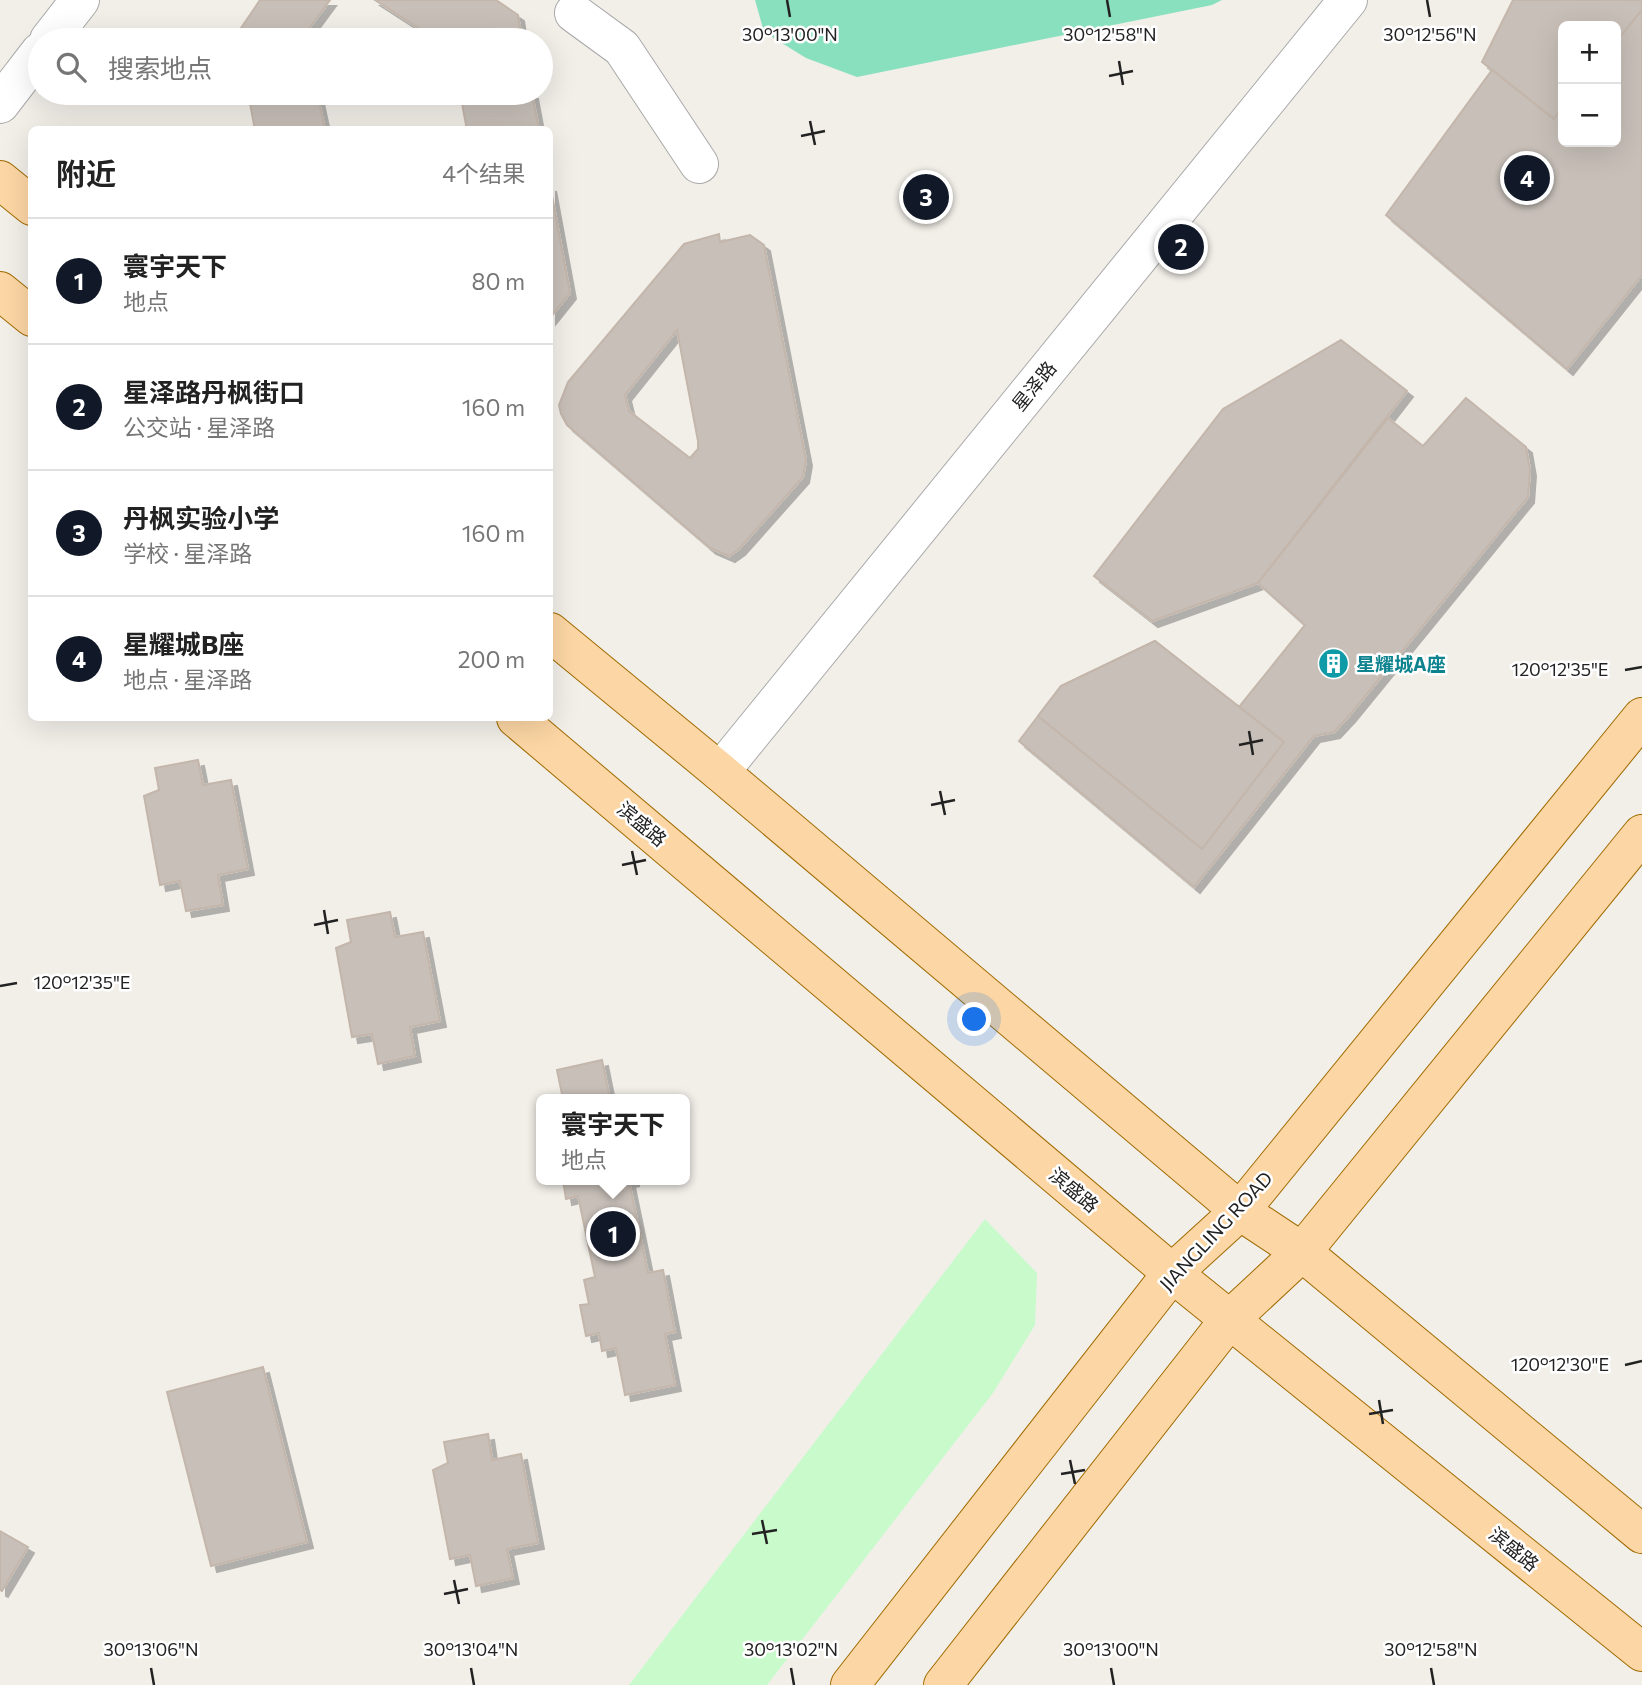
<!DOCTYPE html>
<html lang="zh">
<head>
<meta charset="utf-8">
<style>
	:root { --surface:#fff; --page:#f2f2f2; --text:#222; --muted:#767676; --line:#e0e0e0; --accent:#111827 }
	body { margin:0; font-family:Commissioner,"Noto Sans SC",sans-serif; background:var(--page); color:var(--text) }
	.controls { position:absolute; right:21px; top:21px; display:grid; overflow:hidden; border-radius:10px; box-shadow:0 7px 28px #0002 }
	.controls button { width:63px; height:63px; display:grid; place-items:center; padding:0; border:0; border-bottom:2px solid var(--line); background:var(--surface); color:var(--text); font:35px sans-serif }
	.you { position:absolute; left:975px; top:1020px; width:24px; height:24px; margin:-18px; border:5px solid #fff; border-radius:50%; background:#1a73e8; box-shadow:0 0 0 10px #1a73e833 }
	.badge { display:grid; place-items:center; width:46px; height:46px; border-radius:50%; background:var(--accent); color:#fff; font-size:23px; font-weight:700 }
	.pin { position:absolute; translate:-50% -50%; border:4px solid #fff; box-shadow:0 2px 7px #0006 }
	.popup { position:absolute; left:536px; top:1094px; width:154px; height:91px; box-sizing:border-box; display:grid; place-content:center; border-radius:10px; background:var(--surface); filter:drop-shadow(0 2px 5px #0005); font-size:23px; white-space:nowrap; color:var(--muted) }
	.popup b { font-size:26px; color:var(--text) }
	.popup::after { content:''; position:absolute; left:50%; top:100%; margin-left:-14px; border:14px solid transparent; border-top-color:var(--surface) }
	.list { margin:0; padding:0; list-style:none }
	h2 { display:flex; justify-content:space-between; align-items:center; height:91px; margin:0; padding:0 28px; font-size:30px }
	h2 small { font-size:23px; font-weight:400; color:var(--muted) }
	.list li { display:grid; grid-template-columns:46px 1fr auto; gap:21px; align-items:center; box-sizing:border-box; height:126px; padding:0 28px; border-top:2px solid var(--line) }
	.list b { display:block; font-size:26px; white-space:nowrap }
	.list p { margin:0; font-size:23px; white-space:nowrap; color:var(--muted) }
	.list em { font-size:23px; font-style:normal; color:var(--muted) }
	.icon { flex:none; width:38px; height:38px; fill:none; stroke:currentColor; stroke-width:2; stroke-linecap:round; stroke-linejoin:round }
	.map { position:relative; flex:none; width:1642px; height:1685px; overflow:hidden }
	.search { position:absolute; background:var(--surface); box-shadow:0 7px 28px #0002; left:28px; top:28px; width:525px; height:77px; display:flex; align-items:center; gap:18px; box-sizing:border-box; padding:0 24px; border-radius:38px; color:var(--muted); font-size:26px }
	.panel { position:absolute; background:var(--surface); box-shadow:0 7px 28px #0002; left:28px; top:126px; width:525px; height:595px; border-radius:10px }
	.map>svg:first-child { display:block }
	.park { fill:#c8facc }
	.pitch { fill:#88e0be }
	.building { fill:#c7bfb8; stroke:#c4b6ab; stroke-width:2; fill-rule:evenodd; filter:url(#shadow) }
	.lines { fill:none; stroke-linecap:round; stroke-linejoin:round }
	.minor-casing { stroke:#a9a9a9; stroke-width:40 }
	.major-casing { stroke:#a06b00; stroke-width:40 }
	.minor { stroke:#fff; stroke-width:38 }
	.major { stroke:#fcd6a4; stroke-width:38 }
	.ticks { fill:none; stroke:#222; stroke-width:2.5 }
	.labels { text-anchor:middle; stroke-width:5; stroke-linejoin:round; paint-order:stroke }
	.street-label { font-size:19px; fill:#222; stroke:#fff }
	.culture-label { font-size:19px; font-weight:bold; fill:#0d838f; stroke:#fff; text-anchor:start }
	.ticks-label { font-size:18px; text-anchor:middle; fill:#222; stroke:#fff; stroke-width:5; stroke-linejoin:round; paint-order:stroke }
</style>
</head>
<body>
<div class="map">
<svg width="1642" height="1685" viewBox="0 0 1642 1685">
	<defs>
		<filter id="shadow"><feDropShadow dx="6" dy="6" stdDeviation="0" flood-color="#0004"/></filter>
	</defs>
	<rect width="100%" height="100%" fill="#f2efe9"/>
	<!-- park -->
	<path class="park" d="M985,1219L1037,1273L1035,1325L993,1393L767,1685H629Z"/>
	<!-- pitch -->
	<path class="pitch" d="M755,0H1222L1212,5L857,77L806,58L764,32Z"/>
	<!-- building -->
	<g class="building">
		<path d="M260,0H330L305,34L307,40H238L237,34Z"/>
		<path d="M375,0H496L518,15L522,40H437Z"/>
		<path d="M1513,0H1642V10L1616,42V26H1563V107L1554,119L1482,62Z"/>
		<path d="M1642,10V275L1567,369L1386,215L1492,70L1554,119L1563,107V142H1616V42Z"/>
		<path d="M248,93H317L325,130H255Z"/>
		<path d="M460,93H532L539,130H467Z"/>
		<path d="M550,185L570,293L550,318Z"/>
		<path d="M719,234L720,242L750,235L764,245L806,460L803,477L739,549L729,556L710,548L567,425L561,414L559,405L568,382L684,244ZM677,330L698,441V449L690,458L629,411L625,395Z"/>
		<path d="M1341,340L1407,391L1258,583L1152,621L1094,576L1223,409Z"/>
		<path d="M1466,398L1526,447L1530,470L1528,497L1349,716L1334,732L1314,736L1194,887L1019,741L1061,686L1155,641L1239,707L1305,625L1258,583L1388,418L1423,446Z"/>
		<path d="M1155,641L1284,742L1202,849L1038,716L1061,686Z"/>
		<path d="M198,760L203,785L231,780L248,869L218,875L223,905L186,911L180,881L160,885L144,796L159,790L155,768Z"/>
		<path d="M390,912L395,937L423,932L440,1021L410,1027L415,1056L378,1064L372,1034L352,1037L336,948L351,942L347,920Z"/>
		<path d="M602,1060L610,1099H563L557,1070Z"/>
		<path d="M563,1180H634L629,1181L648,1273L663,1270L675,1332L665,1334L675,1385L625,1395L616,1348L602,1351L599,1333L586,1336L580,1305L589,1304L584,1280L595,1277L578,1196L566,1199Z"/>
		<path d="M263,1367L307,1542L211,1566L167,1392Z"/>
		<path d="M488,1434L492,1460L521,1454L538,1543L507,1549L513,1578L476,1586L470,1555L450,1559L433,1470L448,1463L444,1442Z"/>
		<path d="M0,1531L28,1547L2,1591L0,1590Z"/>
	</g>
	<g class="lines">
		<defs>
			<g id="minor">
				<path d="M574,13L622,48L699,164"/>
				<path d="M49,40L80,0"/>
				<path d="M0,104L40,52"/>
				<path d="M720,772L1348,0"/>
			</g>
			<g id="major">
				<path d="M0,180L32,206"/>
				<path d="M0,291L32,317"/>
				<path d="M550,632L720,772L1240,1211L1302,1252L1642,1534"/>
				<path d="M516,718L1172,1273L1642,1652"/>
				<path d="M850,1685L1172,1273L1240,1211L1642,717"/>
				<path d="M943,1685L1229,1320L1302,1252L1642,834"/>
			</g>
		</defs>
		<!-- minor casing -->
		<use href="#minor" class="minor-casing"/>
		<!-- major casing -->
		<use href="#major" class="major-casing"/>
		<!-- minor -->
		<use href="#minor" class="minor"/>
		<!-- major -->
		<use href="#major" class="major"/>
	</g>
	<!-- ticks -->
	<path class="ticks" d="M787,0L790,17M1107,0L1110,17M1427,0L1430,17M1119,61L1123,85M1109,76L1133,71M810,121L815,145M801,136L825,131M1625,670L1642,667M1249,731L1253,755M1239,745L1263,740M940,791L945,815M931,805L955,800M632,851L637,875M622,865L646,860M324,910L328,934M314,925L338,920M0,986L17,983M1625,1365L1642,1361M1379,1400L1383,1424M1369,1414L1393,1410M1070,1460L1075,1484M1061,1474L1085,1470M762,1520L767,1544M752,1534L777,1530M454,1580L459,1604M444,1594L468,1589M151,1668L154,1685M471,1668L474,1685M791,1668L794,1685M1111,1668L1114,1685M1431,1668L1434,1685"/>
	<!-- icons -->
	<defs>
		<symbol id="building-disc" viewBox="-11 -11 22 22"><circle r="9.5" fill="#0f9aa8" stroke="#fff"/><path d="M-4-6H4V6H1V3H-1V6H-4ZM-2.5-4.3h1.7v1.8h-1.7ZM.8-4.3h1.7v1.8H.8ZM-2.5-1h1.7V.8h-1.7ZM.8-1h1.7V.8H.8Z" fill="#fff"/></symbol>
	</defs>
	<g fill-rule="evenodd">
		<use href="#building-disc" x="1316" y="646" width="35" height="35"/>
	</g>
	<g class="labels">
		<!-- street labels -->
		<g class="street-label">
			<text transform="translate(1034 386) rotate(-51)" y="7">星泽路</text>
			<text transform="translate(642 824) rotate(40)" y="7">滨盛路</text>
			<text transform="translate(1074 1190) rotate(40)" y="7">滨盛路</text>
			<text transform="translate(1216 1231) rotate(-47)" y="7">JIANGLING ROAD</text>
			<text transform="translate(1514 1549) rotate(39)" y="7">滨盛路</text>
		</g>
		<!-- culture labels -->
		<g class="culture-label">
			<text x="1356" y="671">星耀城A座</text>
		</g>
	</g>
	<g class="ticks-label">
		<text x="790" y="41">30°13'00"N</text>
		<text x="1110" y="41">30°12'58"N</text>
		<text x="1430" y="41">30°12'56"N</text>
		<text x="1560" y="676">120°12'35"E</text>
		<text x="82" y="989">120°12'35"E</text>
		<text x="1560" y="1371">120°12'30"E</text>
		<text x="151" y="1656">30°13'06"N</text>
		<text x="471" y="1656">30°13'04"N</text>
		<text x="791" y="1656">30°13'02"N</text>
		<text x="1111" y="1656">30°13'00"N</text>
		<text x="1431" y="1656">30°12'58"N</text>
	</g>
</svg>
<div class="controls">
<button>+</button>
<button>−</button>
</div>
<div class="you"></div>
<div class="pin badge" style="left:613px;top:1234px">1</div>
<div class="popup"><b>寰宇天下</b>地点</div>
<div class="pin badge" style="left:1181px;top:247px">2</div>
<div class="pin badge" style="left:926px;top:197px">3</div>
<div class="pin badge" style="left:1527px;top:178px">4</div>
<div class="search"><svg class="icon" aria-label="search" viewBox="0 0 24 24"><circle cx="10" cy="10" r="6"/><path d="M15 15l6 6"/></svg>搜索地点</div>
<section class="panel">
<h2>附近<small>4个结果</small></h2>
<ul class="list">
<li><span class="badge">1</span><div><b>寰宇天下</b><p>地点</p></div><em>80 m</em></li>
<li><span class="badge">2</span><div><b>星泽路丹枫街口</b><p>公交站 · 星泽路</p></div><em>160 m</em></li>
<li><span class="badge">3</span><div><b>丹枫实验小学</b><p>学校 · 星泽路</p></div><em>160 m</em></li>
<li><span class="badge">4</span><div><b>星耀城B座</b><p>地点 · 星泽路</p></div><em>200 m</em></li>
</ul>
</section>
</div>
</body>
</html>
